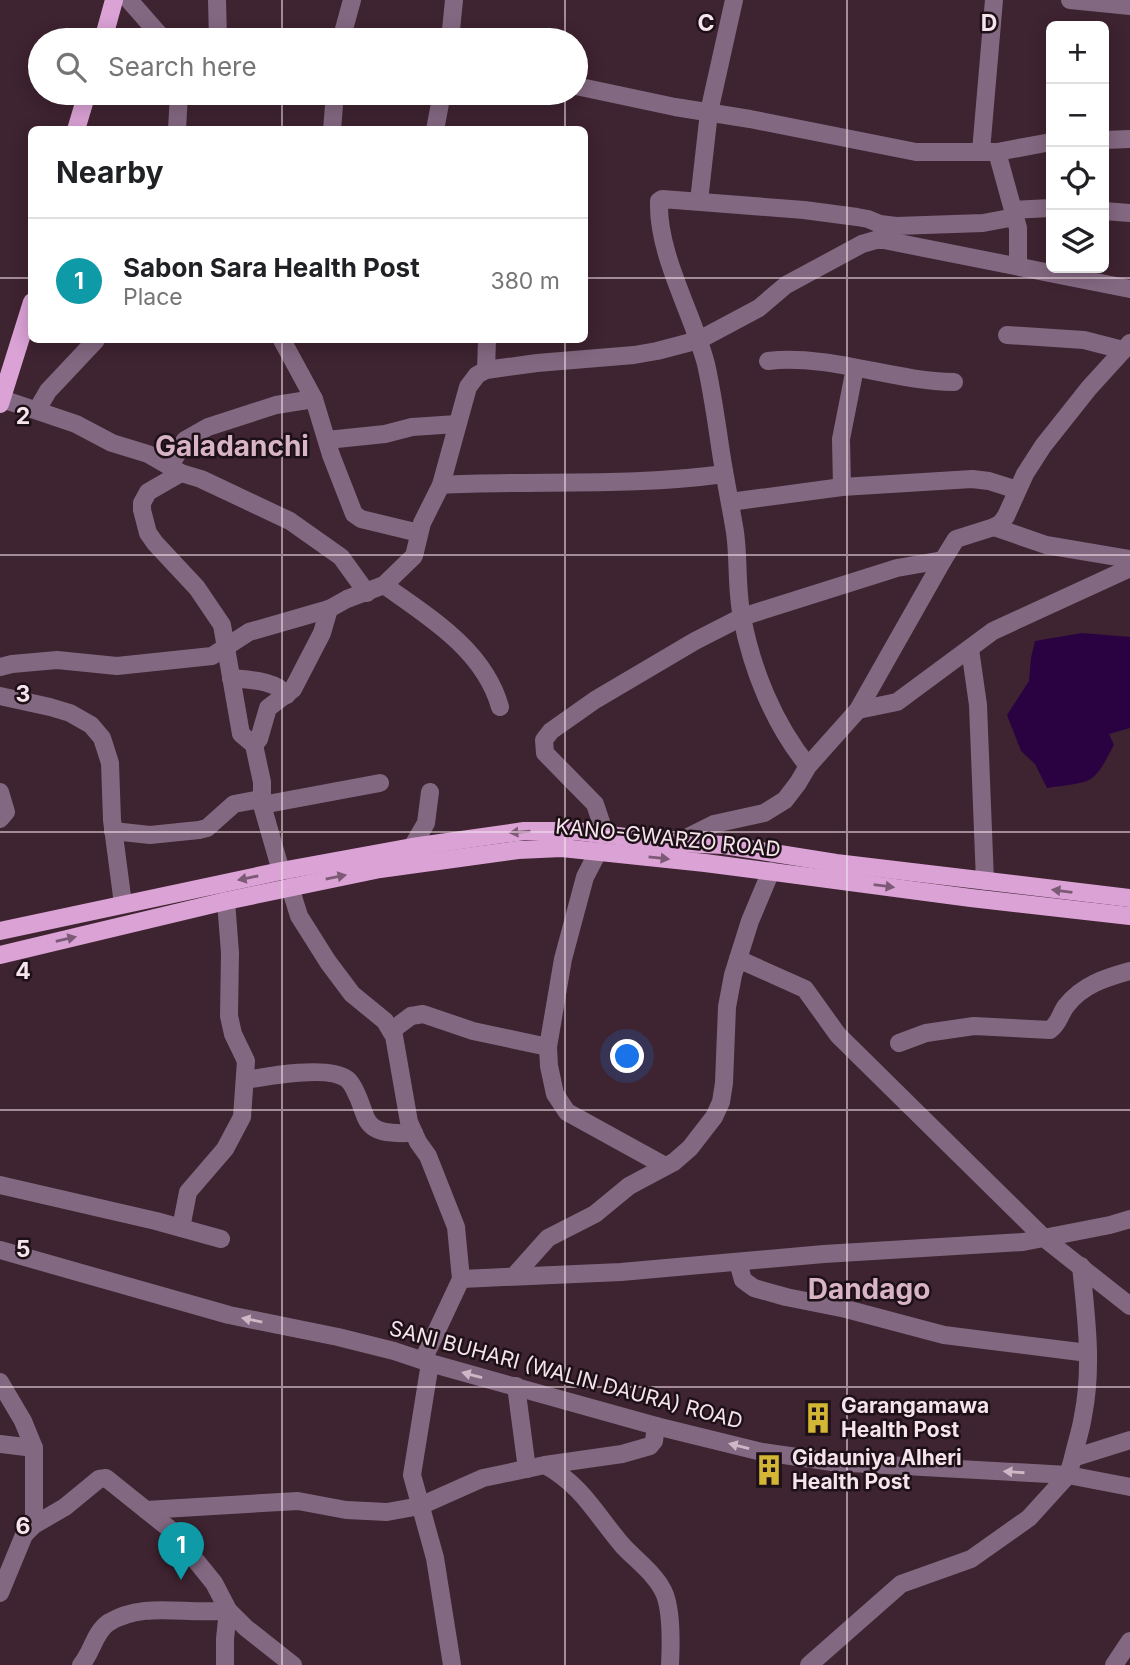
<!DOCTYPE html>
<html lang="en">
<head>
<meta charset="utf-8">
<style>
	:root { --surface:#fff; --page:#f2f2f2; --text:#202124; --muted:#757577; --line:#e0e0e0; --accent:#b45309 }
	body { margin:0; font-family:Inter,sans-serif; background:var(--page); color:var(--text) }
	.controls { position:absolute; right:21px; top:21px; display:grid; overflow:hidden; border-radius:10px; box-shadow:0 4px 18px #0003 }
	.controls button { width:63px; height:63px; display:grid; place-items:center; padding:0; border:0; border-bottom:2px solid var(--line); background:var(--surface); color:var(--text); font:35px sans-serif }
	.you { position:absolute; left:628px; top:1057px; width:24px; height:24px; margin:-18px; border:5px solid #fff; border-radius:50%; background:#1a73e8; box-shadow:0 0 0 10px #1a73e833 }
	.badge { display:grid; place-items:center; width:46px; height:46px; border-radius:50%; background:var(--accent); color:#fff; font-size:23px; font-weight:700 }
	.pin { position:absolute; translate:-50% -58px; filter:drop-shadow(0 2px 4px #0008) }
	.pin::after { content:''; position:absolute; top:37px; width:24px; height:21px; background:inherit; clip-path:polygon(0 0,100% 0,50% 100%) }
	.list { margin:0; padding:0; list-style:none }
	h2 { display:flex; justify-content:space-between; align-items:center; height:91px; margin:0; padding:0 28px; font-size:30px }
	h2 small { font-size:23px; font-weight:400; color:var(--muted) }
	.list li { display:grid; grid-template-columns:46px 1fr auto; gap:21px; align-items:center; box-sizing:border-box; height:126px; padding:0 28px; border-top:2px solid var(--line) }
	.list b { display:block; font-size:26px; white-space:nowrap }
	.list p { margin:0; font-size:23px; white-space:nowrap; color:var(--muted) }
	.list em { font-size:23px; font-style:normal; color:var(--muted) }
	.icon { flex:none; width:38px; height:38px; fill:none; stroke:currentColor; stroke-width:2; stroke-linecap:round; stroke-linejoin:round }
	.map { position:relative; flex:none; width:1130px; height:1665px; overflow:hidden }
	.search { position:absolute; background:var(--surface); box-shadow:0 4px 18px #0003; left:28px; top:28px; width:560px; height:77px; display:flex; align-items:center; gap:18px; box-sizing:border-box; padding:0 24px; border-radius:38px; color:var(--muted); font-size:26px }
	.panel { position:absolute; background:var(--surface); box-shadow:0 4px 18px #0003; left:28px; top:126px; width:560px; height:217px; border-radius:10px }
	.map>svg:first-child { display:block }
	.water { fill:#2a0242 }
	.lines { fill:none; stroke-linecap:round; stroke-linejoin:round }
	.minor { stroke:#836881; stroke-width:18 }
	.major { stroke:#daa2d5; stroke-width:18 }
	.oneway { fill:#7c5a76 }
	.oneway2 { fill:#ceb8c6 }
	.grid { fill:none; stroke:#f6e3eb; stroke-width:2; stroke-opacity:0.55 }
	.labels { text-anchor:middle; stroke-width:5; stroke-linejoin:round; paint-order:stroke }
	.street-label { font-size:21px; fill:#f6e3eb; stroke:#1d1117 }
	.poi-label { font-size:21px; font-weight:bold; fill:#f6e3eb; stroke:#1d1117; text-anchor:start }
	.district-label { font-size:28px; font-weight:bold; fill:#d8b4c4; stroke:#1d1117 }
	.grid-label { font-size:23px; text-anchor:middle; font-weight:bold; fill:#f6e3eb; stroke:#1d1117; stroke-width:5; stroke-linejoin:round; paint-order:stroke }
</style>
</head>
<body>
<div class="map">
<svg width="1130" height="1665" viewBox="0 0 1130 1665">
	<rect width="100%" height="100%" fill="#3e2330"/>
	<!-- water -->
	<path class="water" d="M1082,633L1130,637V728L1109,734L1114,745C1092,787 1093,781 1047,788L1035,764L1021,751L1007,715L1029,681L1031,658L1035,641Z"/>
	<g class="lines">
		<!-- minor -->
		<g class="minor">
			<path d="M129,0L164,40"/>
			<path d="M217,0L218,40"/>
			<path d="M1070,0L1130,6"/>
			<path d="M341,40L352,0"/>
			<path d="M450,40L454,0"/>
			<path d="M576,86L675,107L750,119L916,152H997L1051,142"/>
			<path d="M177,130L179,93"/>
			<path d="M332,130L335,93"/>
			<path d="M435,130L442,93"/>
			<path d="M1104,140L1130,139"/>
			<path d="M981,151L994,0"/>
			<path d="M997,152L1018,228V265"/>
			<path d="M699,201L709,112L734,0"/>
			<path d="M1013,210L1051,208"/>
			<path d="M1104,211L1130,213"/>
			<path d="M1007,335L1084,340L1123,350"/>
			<path d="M282,340L314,399L331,455L354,514L361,519L419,533"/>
			<path d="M768,361C831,354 891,381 954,382"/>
			<path d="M486,370L537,363L634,355L657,351L699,340L759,308L786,285L862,244L879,239L1130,289"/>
			<path d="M2,399L76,424L112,443L148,454L181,473L201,479L290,521L341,557L367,593"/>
			<path d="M37,410L48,391L96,340"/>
			<path d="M327,440L385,434L412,427L457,424"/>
			<path d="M170,466L185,440L208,427L276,405L314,399"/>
			<path d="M181,473L148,492L142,503V510L148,533L155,543L197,588L222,625L241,734L254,745L262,782V805L281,871"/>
			<path d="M441,485C536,480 630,487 724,474"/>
			<path d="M842,487L841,439L855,368"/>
			<path d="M730,502L842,487L972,479L989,481L1017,490"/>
			<path d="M994,527L1046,545L1130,559"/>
			<path d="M384,585C429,617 484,650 500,707"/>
			<path d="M970,649L978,705L985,881"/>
			<path d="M0,667L12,664L57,660L117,666L212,656L249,632L329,609L347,599L384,585L414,556L422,523L441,485L468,387L477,375L486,370L487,340"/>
			<path d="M231,678C249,680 275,680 287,695"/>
			<path d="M0,696L50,707L70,713L91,725L102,738L110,763L112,820L123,904"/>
			<path d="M858,710L897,702L993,631L1130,568"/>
			<path d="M254,745L259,739L268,708L293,689L322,633L329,609"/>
			<path d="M808,766C774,724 752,670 742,617C736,589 739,560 735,532C731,508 726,483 722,459C717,427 713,395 706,364C693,314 657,254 659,201L662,199L804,210L857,217L868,219L880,224L896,226L983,223L1015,217"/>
			<path d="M0,792L6,812L0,819"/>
			<path d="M262,805L380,783"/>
			<path d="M113,831L150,835L199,830L207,828L234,804L261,799"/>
			<path d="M605,834L595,804L545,753L544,740L551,731L595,700L695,641L742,617L897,568L943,560"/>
			<path d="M676,843L714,824L764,813L785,800L798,783L808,766L858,710L943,560L956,539L994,527L1001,523L1006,516L1025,474L1043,446L1089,388L1130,343"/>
			<path d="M412,847L426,823L430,792"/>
			<path d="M599,850L585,877L563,959L548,1047L549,1066L555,1094L567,1112L665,1166"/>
			<path d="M290,887L299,916L328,962L352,994L385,1021L394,1036L409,1122L418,1142L428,1156L456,1227L461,1279L423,1360"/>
			<path d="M738,959L805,989L838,1035L1044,1238L1130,1306"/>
			<path d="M391,1031L411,1016L423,1014L473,1031L548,1047"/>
			<path d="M899,1043L926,1033L974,1026L1050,1030C1059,1024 1060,1014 1066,1006C1082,985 1105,978 1130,971"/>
			<path d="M246,1080C268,1076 329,1065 347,1079C353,1084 355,1091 358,1097C361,1104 363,1111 366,1118C374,1136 397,1133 414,1133"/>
			<path d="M0,1185L156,1221L221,1239"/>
			<path d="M181,1228L188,1192L225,1149L242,1117L246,1061L233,1034L229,1016L230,953L226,901"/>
			<path d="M0,1250L229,1315L338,1337L394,1351L430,1363L656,1426L762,1452L832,1462L1068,1475L1130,1487"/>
			<path d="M738,1262L743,1280L754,1288L786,1297L846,1309L944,1335L1088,1353"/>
			<path d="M514,1276L548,1238L595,1214L629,1186L674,1162L690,1148L714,1117L721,1102L724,1083L727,1007L733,975L750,921L771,871"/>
			<path d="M461,1279L621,1272L824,1254L1023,1242L1110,1225L1130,1219"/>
			<path d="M430,1363L412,1475L435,1558L452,1665"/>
			<path d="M0,1382L23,1421L34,1448V1525"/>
			<path d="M516,1386L527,1469"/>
			<path d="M0,1444L34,1448"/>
			<path d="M1073,1458C1076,1444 1081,1430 1083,1416C1093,1367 1086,1315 1081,1266"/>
			<path d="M545,1465C582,1485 597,1516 623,1546C637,1561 658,1576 665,1595C672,1614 671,1645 670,1665"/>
			<path d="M146,1510L298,1501L346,1510L387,1512L420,1506L483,1478L545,1465L622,1454L650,1446L654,1441L656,1426"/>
			<path d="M0,1593L24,1535L34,1525L65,1507L99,1479L106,1478L171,1530L214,1583L228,1610L246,1628L293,1665"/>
			<path d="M81,1665C92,1653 94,1633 108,1623C145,1600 188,1616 228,1610L225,1639V1665"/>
			<path d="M809,1665L901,1584L971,1559L1029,1518L1068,1475L1073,1458L1130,1440"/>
			<path d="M1114,1665L1130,1641"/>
		</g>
		<!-- major -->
		<g class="major">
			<path d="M103,40L114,0"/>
			<path d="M76,130L87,93"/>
			<path d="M0,404L32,302"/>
			<path d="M0,931L281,871L412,847L524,831H575L676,843L724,845L836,863L1130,898"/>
			<path d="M0,955L226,901L380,869L518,850L562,848L705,863L971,898L1130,916"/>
		</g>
	</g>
	<!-- one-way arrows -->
	<defs><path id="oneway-solid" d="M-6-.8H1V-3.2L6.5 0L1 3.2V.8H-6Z" transform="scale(1.75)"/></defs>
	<g class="oneway">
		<use href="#oneway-solid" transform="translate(520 832) rotate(175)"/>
		<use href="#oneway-solid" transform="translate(659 858) rotate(6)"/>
		<use href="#oneway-solid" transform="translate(336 877) rotate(-11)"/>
		<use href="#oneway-solid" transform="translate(248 878) rotate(168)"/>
		<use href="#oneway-solid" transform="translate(884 886) rotate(7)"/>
		<use href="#oneway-solid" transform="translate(1062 891) rotate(-173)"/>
		<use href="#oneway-solid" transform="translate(66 939) rotate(-13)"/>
	</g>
	<g class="oneway2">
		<use href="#oneway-solid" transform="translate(252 1320) rotate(-169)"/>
		<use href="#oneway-solid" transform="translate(472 1375) rotate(-165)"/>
		<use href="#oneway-solid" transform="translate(739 1446) rotate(-166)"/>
		<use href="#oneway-solid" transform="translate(1014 1472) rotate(-176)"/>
	</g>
	<!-- grid -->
	<path class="grid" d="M282,0V40M565,0V40M847,0V1665M282,93V130M565,93V130M0,278H32M584,278H1130M282,340V1665M565,340V1665M0,555H1130M0,832H1130M0,1110H1130M0,1387H1130"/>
	<!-- icons -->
	<defs>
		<symbol id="building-bare" viewBox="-9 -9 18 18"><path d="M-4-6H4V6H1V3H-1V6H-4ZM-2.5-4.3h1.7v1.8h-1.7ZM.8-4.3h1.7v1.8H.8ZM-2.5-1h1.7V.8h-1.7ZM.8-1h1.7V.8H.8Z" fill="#d4b635" stroke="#1d1117" stroke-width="2.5" paint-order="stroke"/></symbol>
	</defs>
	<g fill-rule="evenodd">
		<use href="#building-bare" x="796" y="1396" width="44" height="44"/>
		<use href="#building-bare" x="747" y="1448" width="44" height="44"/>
	</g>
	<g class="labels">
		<!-- street labels -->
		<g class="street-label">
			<text transform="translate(668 838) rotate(6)" y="7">KANO-GWARZO ROAD</text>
			<text transform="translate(566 1375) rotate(15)" y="7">SANI BUHARI (WALIN DAURA) ROAD</text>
		</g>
		<!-- poi labels -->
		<g class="poi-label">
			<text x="841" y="1413">Garangamawa<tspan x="841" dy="24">Health Post</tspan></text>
			<text x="792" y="1465">Gidauniya Alheri<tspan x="792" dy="24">Health Post</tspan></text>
		</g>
		<!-- district labels -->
		<g class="district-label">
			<text x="232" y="456">Galadanchi</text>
			<text x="869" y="1299">Dandago</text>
		</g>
	</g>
	<g class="grid-label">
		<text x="706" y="31">C</text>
		<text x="989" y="31">D</text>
		<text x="23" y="424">2</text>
		<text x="23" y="702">3</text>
		<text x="23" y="979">4</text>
		<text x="23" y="1257">5</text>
		<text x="23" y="1534">6</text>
	</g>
</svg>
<div class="controls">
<button>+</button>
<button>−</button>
<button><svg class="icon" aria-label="locate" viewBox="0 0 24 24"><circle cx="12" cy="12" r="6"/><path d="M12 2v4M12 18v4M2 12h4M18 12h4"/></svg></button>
<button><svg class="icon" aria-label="layers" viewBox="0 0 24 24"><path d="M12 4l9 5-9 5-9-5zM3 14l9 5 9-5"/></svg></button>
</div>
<div class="you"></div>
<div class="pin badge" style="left:181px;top:1580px;background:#0f9aa8">1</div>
<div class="search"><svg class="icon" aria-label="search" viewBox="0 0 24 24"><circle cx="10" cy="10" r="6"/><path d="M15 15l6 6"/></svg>Search here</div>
<section class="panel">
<h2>Nearby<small></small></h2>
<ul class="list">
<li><span class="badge" style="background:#0f9aa8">1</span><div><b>Sabon Sara Health Post</b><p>Place</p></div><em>380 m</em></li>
</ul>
</section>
</div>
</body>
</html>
